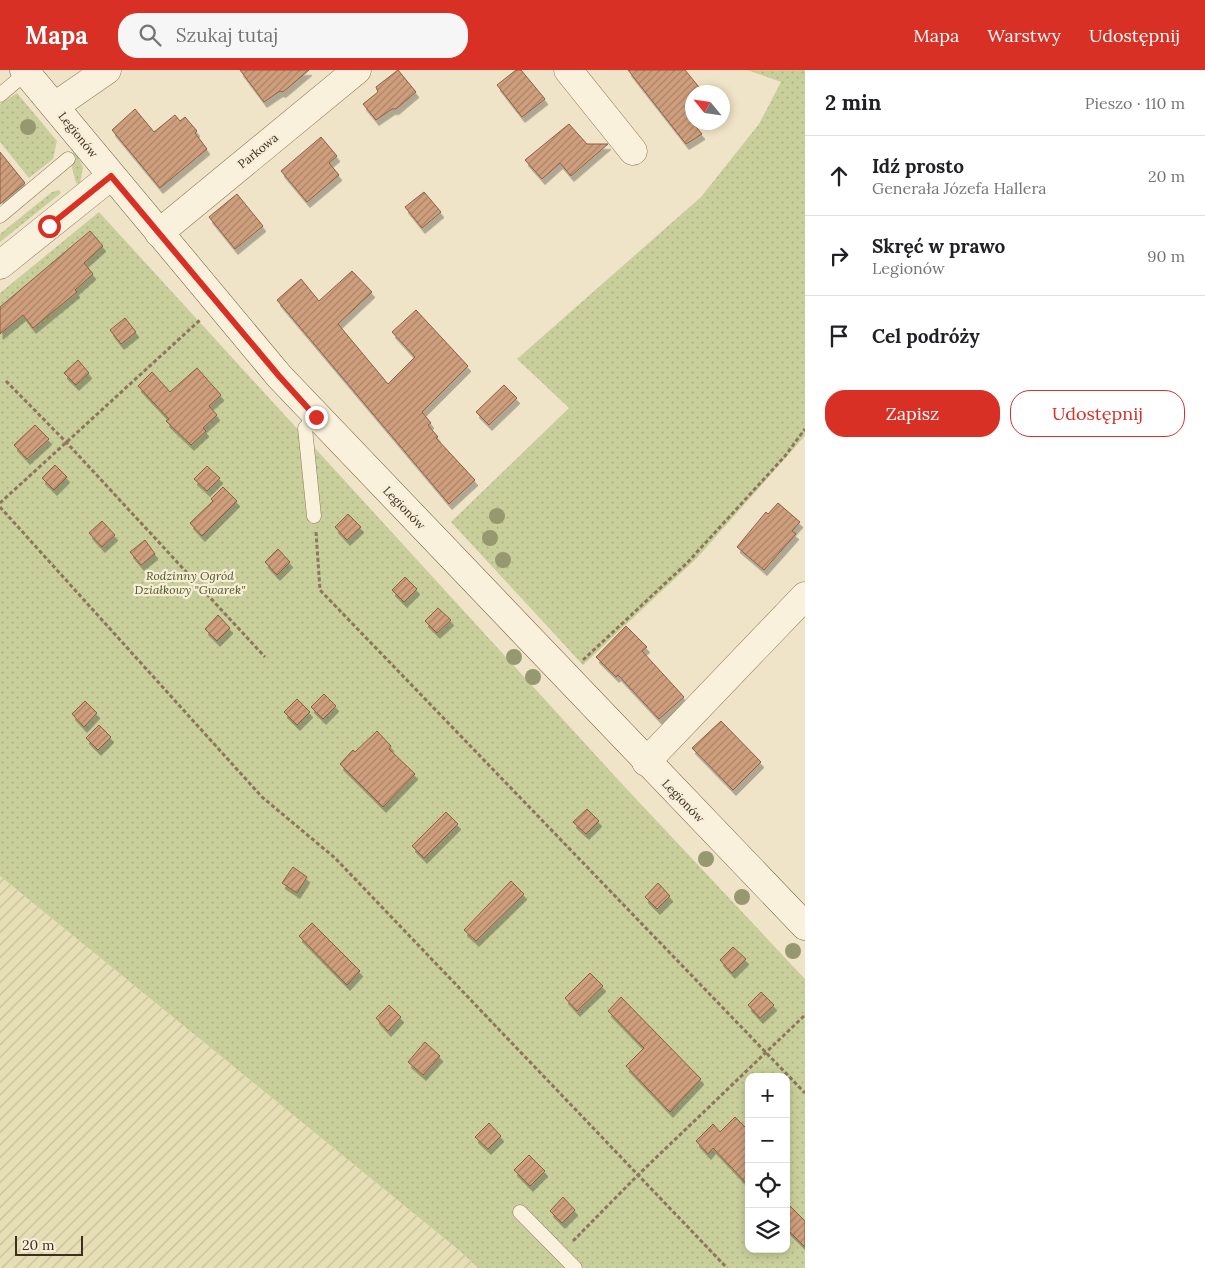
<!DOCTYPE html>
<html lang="pl">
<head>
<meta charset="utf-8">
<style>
	:root { --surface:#fff; --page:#f6f6f6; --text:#202124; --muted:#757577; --line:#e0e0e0; --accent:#d93025 }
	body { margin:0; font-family:Lora,serif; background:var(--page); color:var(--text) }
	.controls { position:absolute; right:15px; bottom:15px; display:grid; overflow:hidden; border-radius:10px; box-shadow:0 2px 8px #0003 }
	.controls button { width:45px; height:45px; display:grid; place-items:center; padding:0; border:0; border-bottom:1px solid var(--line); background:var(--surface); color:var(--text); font:25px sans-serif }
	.compass { position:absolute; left:685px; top:15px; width:45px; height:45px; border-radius:50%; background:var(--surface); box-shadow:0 2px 8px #0003; rotate:299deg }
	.scale { position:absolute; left:15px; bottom:12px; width:68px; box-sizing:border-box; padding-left:5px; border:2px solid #3d2e20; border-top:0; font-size:14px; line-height:18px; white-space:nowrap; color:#3d2e20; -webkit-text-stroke:4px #f7eed8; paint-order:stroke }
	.stop { position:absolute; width:15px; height:15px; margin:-11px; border:4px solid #d93025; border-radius:50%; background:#fff }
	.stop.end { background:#d93025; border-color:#fff; box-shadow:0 1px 5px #0008 }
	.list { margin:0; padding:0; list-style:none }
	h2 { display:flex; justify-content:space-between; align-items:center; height:65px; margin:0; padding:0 20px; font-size:21px }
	h2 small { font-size:16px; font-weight:400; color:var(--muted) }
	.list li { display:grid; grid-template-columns:32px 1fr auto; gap:15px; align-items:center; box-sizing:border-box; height:80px; padding:0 20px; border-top:1px solid var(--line) }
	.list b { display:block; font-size:19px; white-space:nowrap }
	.list p { margin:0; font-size:16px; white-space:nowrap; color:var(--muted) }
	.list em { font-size:16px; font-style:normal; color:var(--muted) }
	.actions { display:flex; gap:10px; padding:15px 20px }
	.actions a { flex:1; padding:11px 0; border:1px solid var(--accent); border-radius:20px; text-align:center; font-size:18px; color:var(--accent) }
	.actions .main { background:var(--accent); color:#fff }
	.icon { flex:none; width:28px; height:28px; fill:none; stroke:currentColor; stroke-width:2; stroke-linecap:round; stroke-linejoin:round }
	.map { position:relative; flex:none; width:805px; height:1198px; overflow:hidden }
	header { display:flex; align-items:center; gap:30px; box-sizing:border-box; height:70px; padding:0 25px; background:var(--accent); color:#fff }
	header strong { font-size:24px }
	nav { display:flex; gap:28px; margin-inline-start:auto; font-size:18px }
	.search { width:350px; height:45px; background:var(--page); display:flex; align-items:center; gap:12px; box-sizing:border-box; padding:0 18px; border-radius:20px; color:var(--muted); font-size:19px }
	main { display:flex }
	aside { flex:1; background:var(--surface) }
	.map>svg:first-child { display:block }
	.farmland { fill:url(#farmland-furrows) }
	.green { fill:url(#green-dots); fill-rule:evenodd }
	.building { fill:url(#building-hatch); stroke:#8d5f41; filter:url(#shadow) }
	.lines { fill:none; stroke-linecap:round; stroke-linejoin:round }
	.lane-casing { stroke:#8d765c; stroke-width:15 }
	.street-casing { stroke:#8d765c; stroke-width:29 }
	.secondary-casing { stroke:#6f573f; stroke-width:29 }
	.path { stroke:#8d765c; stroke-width:3; stroke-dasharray:4 2.5; stroke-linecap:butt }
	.lane { stroke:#faf1dc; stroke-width:14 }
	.street { stroke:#faf1dc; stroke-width:28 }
	.secondary { stroke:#faf1dc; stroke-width:28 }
	.tree { fill:#96986f }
	.route { stroke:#d93025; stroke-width:6 }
	.labels { text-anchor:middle; stroke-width:4.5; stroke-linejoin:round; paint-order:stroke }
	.street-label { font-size:12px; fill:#3d2e20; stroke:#f7eed8 }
	.park-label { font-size:12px; font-style:italic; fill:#4d5a26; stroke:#f7eed8 }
</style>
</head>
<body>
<header>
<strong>Mapa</strong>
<div class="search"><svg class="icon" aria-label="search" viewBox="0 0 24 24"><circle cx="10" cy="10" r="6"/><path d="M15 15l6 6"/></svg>Szukaj tutaj</div>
<nav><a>Mapa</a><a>Warstwy</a><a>Udostępnij</a></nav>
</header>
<main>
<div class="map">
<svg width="805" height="1198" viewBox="0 0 805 1198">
	<defs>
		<pattern id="farmland-furrows" width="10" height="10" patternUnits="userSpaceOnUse" patternTransform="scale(1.25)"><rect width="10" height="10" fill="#e6deb5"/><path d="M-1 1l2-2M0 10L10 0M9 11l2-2" fill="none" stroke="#c6bf9b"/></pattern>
		<pattern id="green-dots" width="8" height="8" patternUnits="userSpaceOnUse" patternTransform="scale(1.25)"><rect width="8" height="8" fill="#c9cf9b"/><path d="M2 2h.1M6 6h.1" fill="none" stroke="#aeb285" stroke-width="1.8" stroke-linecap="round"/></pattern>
		<pattern id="building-hatch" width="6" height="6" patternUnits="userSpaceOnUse" patternTransform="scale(1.25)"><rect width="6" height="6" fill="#cf9f7d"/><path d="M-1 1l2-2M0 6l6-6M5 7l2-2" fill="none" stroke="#a98266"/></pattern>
		<filter id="shadow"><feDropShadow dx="3" dy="5.5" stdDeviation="0" flood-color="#0004"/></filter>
	</defs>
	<rect width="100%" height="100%" fill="#f0e4c8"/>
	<!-- farmland -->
	<path class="farmland" d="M0,806L460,1181L478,1198H0Z"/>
	<!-- green -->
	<g class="green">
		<path d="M747,0H805V366L697,488L583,595L451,452L569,338L517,289L701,127L759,54L781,12Z"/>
		<path d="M17,23L57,71L53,89L29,108L0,72V34Z"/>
		<path d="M74,79L83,97L80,114L76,113L71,94Z"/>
		<path d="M59,120L61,123L0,172V164L52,122Z"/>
		<path d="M99,142L623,715L805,909V1198H478L460,1181L0,806V223ZM749,1007H786V1179H749Z"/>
	</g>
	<!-- building -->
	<g class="building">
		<path d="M240,0H309L283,22L280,21L264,32Z"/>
		<path d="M398,0L416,22L396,39H392L376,50L363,34L378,22L376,17Z"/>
		<path d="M516,0H521L545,29L522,47L497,15Z"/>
		<path d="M628,0H685L703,22H692V52L702,64L686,74Z"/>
		<path d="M135,39L154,62L175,45L180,51L185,47L197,61L195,63L207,79L160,118L112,60Z"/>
		<path d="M569,54L587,74H608L571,106L560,93L542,109L525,90Z"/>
		<path d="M321,67L337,86L329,93L339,105L307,132L281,101Z"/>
		<path d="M0,82L25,113L0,134Z"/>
		<path d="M424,122L441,142L422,158L405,137Z"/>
		<path d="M237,124L263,156L235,179L209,147Z"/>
		<path d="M90,161L103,176L84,193L93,204L75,220L77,222L33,258L23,245L0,264V237Z"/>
		<path d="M352,201L372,222L338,254L388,314L415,287L392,262L416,240L468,296L422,342L431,353L428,355L438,367L436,368L475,410L449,434L277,230L301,209L319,231Z"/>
		<path d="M125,248L136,262L121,274L110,260Z"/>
		<path d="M78,290L89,303L76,315L64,303Z"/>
		<path d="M197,298L221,325L209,336L217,345L203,358L206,361L191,375L166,351L169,349L138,316L152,302L170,322Z"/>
		<path d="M504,315L517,328L489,355L476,342Z"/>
		<path d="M35,355L49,369L27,389L14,375Z"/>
		<path d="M55,395L67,407L54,420L42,408Z"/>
		<path d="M207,396L220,408L207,421L194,409Z"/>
		<path d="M223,417L237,431L202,466L190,453L213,431L211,429Z"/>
		<path d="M778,433L800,452L792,461L796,464L764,500L737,477L766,442L768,444Z"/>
		<path d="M348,444L361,457L347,470L335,457Z"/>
		<path d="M102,451L115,465L102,477L89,463Z"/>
		<path d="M145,470L155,484L141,495L130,482Z"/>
		<path d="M278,479L290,492L277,505L265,492Z"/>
		<path d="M405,507L417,519L404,532L392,520Z"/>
		<path d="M438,538L451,550L437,563L425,551Z"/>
		<path d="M218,545L230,558L217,571L205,559Z"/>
		<path d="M626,556L647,577L642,581L684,627L659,649L618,605L616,607L596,587Z"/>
		<path d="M324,624L336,636L323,649L311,637Z"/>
		<path d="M297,629L310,642L297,655L284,642Z"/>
		<path d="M85,631L97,643L84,657L72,644Z"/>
		<path d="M721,651L761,692L733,720L692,678Z"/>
		<path d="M99,655L111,667L98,680L86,668Z"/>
		<path d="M377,661L391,676L389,679L415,704L383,737L340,694L353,680L355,682Z"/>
		<path d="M587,739L599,751L586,764L573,752Z"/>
		<path d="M446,742L458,754L424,788L412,776Z"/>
		<path d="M293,797L307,807L297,823L282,813Z"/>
		<path d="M511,811L524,824L476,871L464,860Z"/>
		<path d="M658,813L670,826L657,839L645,827Z"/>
		<path d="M312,853L360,901L347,915L299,866Z"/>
		<path d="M733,877L746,889L732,903L720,890Z"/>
		<path d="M590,903L603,916L577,941L565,928Z"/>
		<path d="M761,922L774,935L760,948L748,935Z"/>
		<path d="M621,927L701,1009L670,1042L626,996L644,978L608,941Z"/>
		<path d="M389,935L401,947L388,961L376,948Z"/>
		<path d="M425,972L440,986L423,1005L408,992Z"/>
		<path d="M735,1047L749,1061V1116L713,1078L708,1084L696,1071L713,1054L720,1062Z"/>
		<path d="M489,1053L501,1066L488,1079L475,1067Z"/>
		<path d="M529,1085L545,1101L530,1116L514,1100Z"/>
		<path d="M563,1127L575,1140L562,1153L550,1141Z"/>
		<path d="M786,1132L805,1151V1177L786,1158Z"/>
	</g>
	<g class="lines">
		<defs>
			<g id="lane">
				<path d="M0,25L26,3"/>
				<path d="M0,146L68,89"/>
				<path d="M314,446L305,358L316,347"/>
				<path d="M520,1142L575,1198"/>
			</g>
			<g id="street">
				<path d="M568,0L633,81"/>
				<path d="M55,36L107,0"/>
				<path d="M159,163L357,0"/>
				<path d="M0,195L111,106"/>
				<path d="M646,692L805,526"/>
			</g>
			<path id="secondary" d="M24,0L279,306L805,856"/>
		</defs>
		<!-- lane casing -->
		<use href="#lane" class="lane-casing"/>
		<!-- street casing -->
		<use href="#street" class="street-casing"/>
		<!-- secondary casing -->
		<use href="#secondary" class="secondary-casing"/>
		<!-- path -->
		<g class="path">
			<path d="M6,311L67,373L265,587"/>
			<path d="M0,433L200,250"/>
			<path d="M0,437L262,727L335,788L727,1198"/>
			<path d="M316,462L320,520L805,1023"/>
			<path d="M583,590L687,493L785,386L805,359"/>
			<path d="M573,1171L638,1105L805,945"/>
		</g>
		<!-- lane -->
		<use href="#lane" class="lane"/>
		<!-- street -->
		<use href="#street" class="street"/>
		<!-- secondary -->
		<use href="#secondary" class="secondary"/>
	</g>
	<!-- trees -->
	<g class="tree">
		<circle cx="28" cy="57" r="8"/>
		<circle cx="497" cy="446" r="8"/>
		<circle cx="490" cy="468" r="8"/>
		<circle cx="503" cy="490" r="8"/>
		<circle cx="514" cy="587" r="8"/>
		<circle cx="533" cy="607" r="8"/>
		<circle cx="706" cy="789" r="8"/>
		<circle cx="742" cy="827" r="8"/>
		<circle cx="793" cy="881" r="8"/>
	</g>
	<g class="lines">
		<!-- route -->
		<path class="route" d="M49,156L111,106L279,306L316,347"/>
	</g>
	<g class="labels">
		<!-- street labels -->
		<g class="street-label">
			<text transform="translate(78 65) rotate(51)" y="4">Legionów</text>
			<text transform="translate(258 81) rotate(-39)" y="4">Parkowa</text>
			<text transform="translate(404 438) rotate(46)" y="4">Legionów</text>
			<text transform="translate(683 731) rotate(46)" y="4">Legionów</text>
		</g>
		<!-- park labels -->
		<g class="park-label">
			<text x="190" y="510">Rodzinny Ogród<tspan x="190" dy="14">Działkowy "Gwarek"</tspan></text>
		</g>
	</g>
</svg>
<div class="controls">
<button>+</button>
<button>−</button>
<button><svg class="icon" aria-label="locate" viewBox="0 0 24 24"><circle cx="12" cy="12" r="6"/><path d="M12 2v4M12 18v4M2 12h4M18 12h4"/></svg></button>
<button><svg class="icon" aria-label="layers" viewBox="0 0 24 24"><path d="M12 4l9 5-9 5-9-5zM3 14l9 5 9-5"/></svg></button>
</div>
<svg class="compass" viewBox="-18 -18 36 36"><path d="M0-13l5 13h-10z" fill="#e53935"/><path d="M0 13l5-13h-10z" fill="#757577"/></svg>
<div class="scale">20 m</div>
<div class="stop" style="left:49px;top:156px"></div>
<div class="stop end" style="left:316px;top:347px"></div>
</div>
<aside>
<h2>2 min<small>Pieszo · 110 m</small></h2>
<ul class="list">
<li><svg class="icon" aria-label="ahead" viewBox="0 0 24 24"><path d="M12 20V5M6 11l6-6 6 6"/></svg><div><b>Idź prosto</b><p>Generała Józefa Hallera</p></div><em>20 m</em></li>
<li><svg class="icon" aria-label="right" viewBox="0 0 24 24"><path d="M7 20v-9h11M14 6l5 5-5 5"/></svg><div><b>Skręć w prawo</b><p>Legionów</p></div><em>90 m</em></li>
<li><svg class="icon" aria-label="arrive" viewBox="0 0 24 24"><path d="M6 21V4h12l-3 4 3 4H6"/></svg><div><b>Cel podróży</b></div></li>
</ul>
<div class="actions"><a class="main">Zapisz</a><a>Udostępnij</a></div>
</aside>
</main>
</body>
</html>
